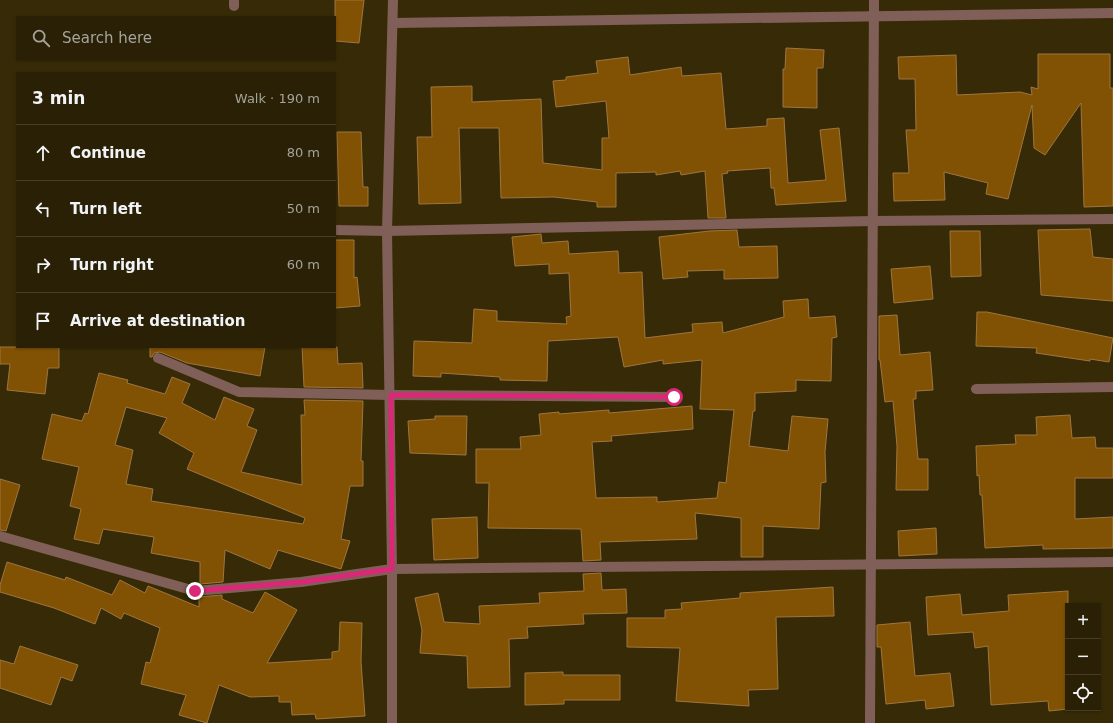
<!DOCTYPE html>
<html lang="en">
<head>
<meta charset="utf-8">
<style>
	:root { --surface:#292005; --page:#31280f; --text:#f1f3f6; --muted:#a5a39a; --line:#453e27 }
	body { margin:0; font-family:"DejaVu Sans",sans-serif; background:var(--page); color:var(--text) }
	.controls { position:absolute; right:12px; bottom:12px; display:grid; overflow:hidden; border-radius:0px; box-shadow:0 1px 3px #0004 }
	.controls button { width:36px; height:36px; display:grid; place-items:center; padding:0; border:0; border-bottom:1px solid var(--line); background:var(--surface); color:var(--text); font:20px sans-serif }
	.stop { position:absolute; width:12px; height:12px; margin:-9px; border:3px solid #db2777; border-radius:50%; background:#fff }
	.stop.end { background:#db2777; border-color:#fff; box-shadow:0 1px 4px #0008 }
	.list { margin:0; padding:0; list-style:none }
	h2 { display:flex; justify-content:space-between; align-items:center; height:52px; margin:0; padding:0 16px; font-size:17px }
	h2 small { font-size:13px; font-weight:400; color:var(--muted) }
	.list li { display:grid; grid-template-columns:26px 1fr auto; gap:12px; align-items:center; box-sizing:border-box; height:56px; padding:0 16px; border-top:1px solid var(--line) }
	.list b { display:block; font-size:15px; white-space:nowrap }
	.list em { font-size:13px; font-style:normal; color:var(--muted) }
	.icon { flex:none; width:22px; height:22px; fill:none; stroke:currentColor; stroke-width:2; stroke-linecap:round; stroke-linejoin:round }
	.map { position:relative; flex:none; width:1113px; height:723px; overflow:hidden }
	.search { position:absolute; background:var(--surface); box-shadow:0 1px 3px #0004; left:16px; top:16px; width:320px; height:44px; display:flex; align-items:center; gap:10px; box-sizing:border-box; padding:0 14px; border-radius:0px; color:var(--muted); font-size:15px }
	.panel { position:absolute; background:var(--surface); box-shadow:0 1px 3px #0004; left:16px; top:72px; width:320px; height:276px; border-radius:0px }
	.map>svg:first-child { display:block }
	.building { fill:#815204; stroke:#9f753e; fill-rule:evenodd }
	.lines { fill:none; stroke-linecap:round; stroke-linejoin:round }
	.street { stroke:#805f58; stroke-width:10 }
	.route { stroke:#db2777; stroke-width:5 }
</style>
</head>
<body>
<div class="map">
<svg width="1113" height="723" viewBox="0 0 1113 723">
	<rect width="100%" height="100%" fill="#372b07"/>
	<!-- building -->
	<g class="building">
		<path d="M335,0H364L359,43L335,41Z"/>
		<path d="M786,48L824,50L823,68H817V108L783,107V69H785Z"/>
		<path d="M1038,54H1110V88H1113V206L1084,207L1081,103L1045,155L1034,148L1032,105L1008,199L986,194L988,183L944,172L945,200L894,201L893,173H909L906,130H916L915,79H899L898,57L956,55L957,95L1020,92L1032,95L1031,87L1038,89Z"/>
		<path d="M628,57L630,75L681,67L682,76L721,73L726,129L767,126V119L784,118L788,183L826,180L820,130L839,128L846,201L776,205L774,188H771L770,168L727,171L728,173L722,174L726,218H708L705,171L681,175L680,171L656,175V172L616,173V207H597V202L554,197L501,198L499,128H459L461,203L419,204L417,137H432L431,87L472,86V102L541,99L543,163L602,170V138H609L606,101L556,107L553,81L566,80V77L598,73L596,61Z"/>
		<path d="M337,132H361L363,187H368V206H339Z"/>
		<path d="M1090,229L1093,257L1113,259V301L1041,295L1038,230Z"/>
		<path d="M737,230L739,247L777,246L778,278L724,279V270L687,271L688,277L663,279L659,237L709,231Z"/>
		<path d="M950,231H980L981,276L951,277Z"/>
		<path d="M541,234L542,243L568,241L569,254L618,251L619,273L642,272L645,338L693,332L692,324L722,322L723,333L784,317L783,301L808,299L809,318L835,316L837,337L832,338L831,381L796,380V391L755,393V411H753L749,446L788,451L792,416L828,419L825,452L826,482L821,483L819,529L763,526V557H741V518L695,513L697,539L600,542L601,560L583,561L581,529L488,528L489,483H476V449H521L520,437L541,435L539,414L559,412V414L609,410V413L692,406L693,429L611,436L612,441L592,442L596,498L657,497V502L717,498L719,482L726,483L734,410L700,409L702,360L663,364V360L624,367L618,337L548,341L547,381L500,380V377L441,373V377L413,376L414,341L472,343L474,309L497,311V321L567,324L566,317L571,316L569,273L549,274V264L515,266L512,237Z"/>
		<path d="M335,240H354V278L357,277L360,306L335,308Z"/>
		<path d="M930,266L933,299L894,303L891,269Z"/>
		<path d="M977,312H987L1113,338L1109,362L1090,359V361L1036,353L1037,348L976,346Z"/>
		<path d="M897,315L900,355L930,352L933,390L916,391V399H913L918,459H928V490H896L897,446L893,401L885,402L880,360H879V316Z"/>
		<path d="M0,347H59V368H48L45,394L7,390L10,364H0Z"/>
		<path d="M150,347H265L260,376L187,363L160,352L154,353L152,357H150Z"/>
		<path d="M302,347H337L338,364L362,363L363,388L304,387Z"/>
		<path d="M99,373L128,380L127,383L165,394L172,377L190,384L182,403L215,420L224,397L254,409L247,426L257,430L241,472L302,485L301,415H305L304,400L363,401L361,461H363V486H350L341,539L350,541L341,569L278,550L270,569L225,550L223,582L200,584V562L151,553L154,537L103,529L99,544L74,539L81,509L70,506L79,467L42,459L52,414L82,421L85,413L88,414ZM126,407L167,418L159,433L194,453L187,469L305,518L303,524L151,501L153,489L126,484L133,450L115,445Z"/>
		<path d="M1070,415L1072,438L1095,437L1096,448H1113V478H1075V519L1113,517V548L1043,549V545L985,548L982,495H980L979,475L977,476L976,446L1016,444L1015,435H1037L1036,417Z"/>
		<path d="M435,416H467L466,455L410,453L408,421L435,419Z"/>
		<path d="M0,479L20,485L6,531L0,530Z"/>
		<path d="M477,517L478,558L434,560L432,519Z"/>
		<path d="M936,528L937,554L899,556L898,531Z"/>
		<path d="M7,562L65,580L66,577L112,595L120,580L145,593L148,586L199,607V597L222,595V599L253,613L265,592L297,610L267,663L332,659V652L339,651L340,622L362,623L361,662L365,716L316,719L315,714L292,715L291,702H279V696L250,697L219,685L207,723L179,715L186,695L141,684L146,662L150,663L160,628L124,613L121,619L101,608L95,624L54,608L0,592V585Z"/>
		<path d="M601,573L602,590L626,589L627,613L583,614L584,624L527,627L528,638L509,639L510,687L468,688L467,656L420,653L422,630L415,598L438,593L444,622L480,624L479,606L540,603L539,593L584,591L583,574Z"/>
		<path d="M833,587L834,616L776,617L778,689L748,690L749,706L676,701L680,648L627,647V618H665V610L682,609L681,603L740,598V593Z"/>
		<path d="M1068,591V709L1049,711L1048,701L991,705L988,646L975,648L973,632L928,635L926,597L960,594L962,615L1009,611L1008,595Z"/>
		<path d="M910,622L915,676L950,673L954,706L926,709L925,700L886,704L881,647H877V625Z"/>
		<path d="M20,646L78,665L72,681L61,677L51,705L0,688V660L14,664Z"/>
		<path d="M563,672V675H620V700H564V704L525,705V673Z"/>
	</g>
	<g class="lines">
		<!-- street -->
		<g class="street">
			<path d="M234,0V6"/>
			<path d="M393,23L1113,13"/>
			<path d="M335,230L387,231L873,221L1113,219"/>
			<path d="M158,358L239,392L391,395L674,397"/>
			<path d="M976,389L1113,387"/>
			<path d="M0,536L195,591L301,582L392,569L1113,562"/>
			<path d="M392,723V569L387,231L393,0"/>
			<path d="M870,723L874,0"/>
		</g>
	</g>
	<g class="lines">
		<!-- route -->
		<path class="route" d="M195,591L302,582L392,569L391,395L674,397"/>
	</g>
</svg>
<div class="controls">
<button>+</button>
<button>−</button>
<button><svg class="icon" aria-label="locate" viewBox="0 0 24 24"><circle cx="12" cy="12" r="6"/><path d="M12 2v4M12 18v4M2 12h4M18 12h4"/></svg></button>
</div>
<div class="stop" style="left:674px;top:397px"></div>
<div class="stop end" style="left:195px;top:591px"></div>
<div class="search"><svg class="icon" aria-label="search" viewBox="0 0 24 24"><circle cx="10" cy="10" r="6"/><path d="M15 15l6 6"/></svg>Search here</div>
<section class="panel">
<h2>3 min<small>Walk · 190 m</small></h2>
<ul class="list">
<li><svg class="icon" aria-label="ahead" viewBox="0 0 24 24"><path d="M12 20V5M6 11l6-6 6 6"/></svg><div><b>Continue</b></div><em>80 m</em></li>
<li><svg class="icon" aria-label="left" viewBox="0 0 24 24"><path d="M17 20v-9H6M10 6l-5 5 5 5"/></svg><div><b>Turn left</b></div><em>50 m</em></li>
<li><svg class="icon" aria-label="right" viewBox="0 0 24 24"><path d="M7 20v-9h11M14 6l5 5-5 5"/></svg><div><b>Turn right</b></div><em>60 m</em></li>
<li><svg class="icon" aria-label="arrive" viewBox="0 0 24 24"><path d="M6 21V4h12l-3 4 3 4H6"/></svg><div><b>Arrive at destination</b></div></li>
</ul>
</section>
</div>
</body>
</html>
